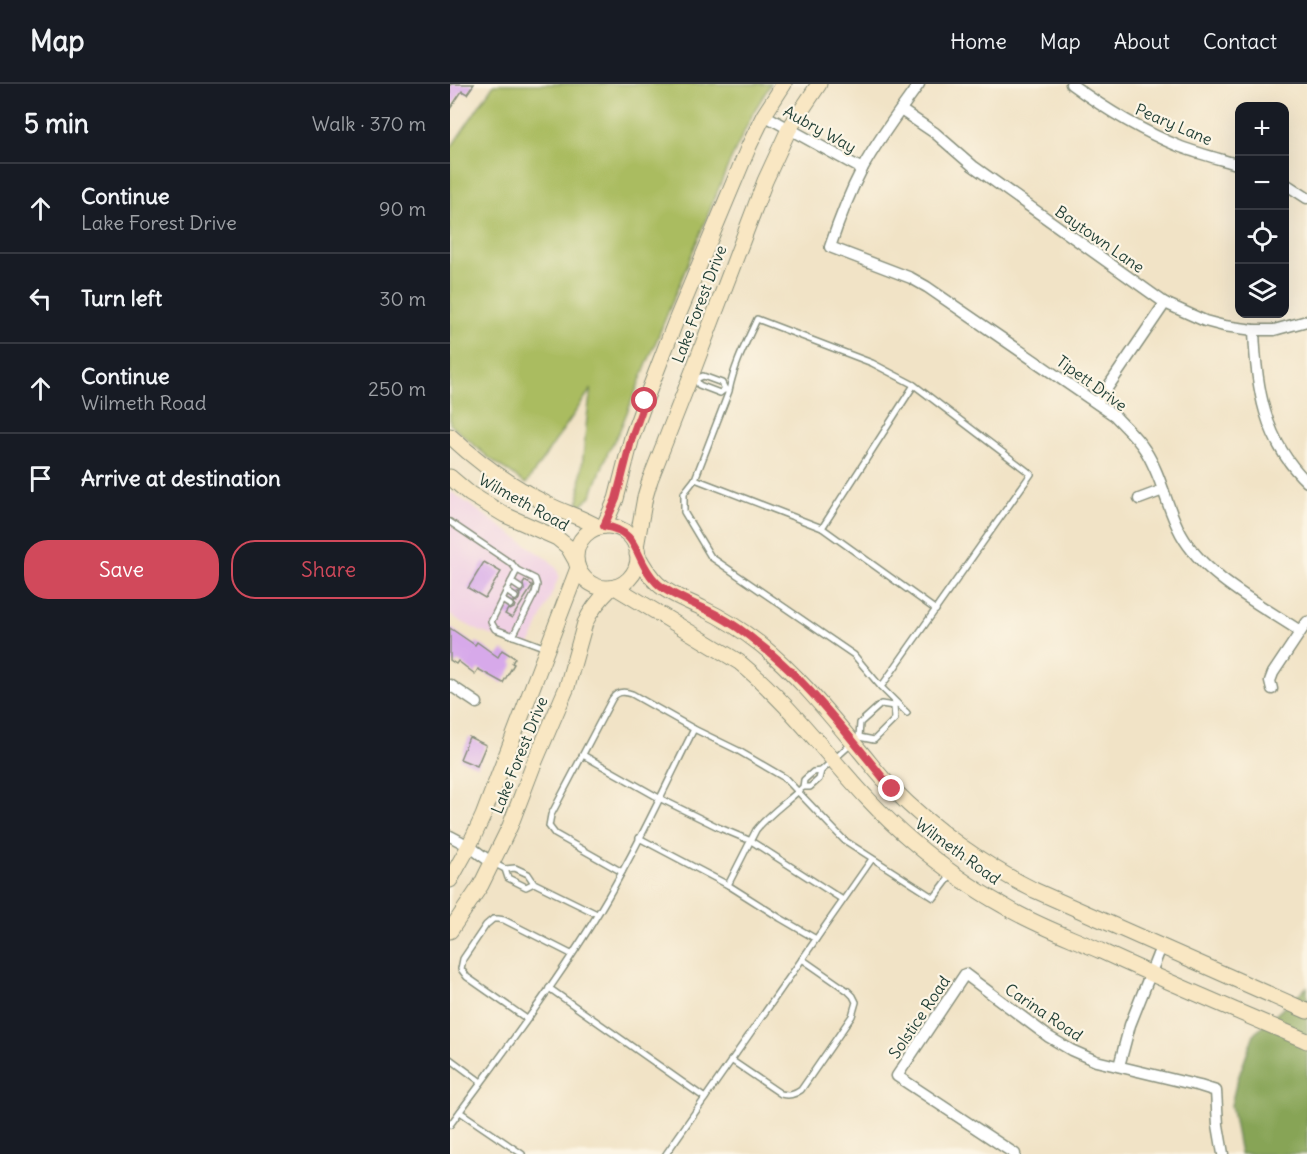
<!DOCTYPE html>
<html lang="en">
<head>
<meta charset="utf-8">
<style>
	:root { --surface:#171b24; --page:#242831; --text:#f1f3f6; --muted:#9ea1a6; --line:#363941; --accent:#d1495b }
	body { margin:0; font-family:Delius,sans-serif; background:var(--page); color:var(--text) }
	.controls { position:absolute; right:18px; top:18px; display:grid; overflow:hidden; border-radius:12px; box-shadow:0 6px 24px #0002 }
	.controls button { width:54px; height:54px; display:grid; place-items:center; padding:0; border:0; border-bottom:2px solid var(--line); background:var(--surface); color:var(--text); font:30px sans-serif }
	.stop { position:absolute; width:18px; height:18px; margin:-14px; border:4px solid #d1495b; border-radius:50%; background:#fff }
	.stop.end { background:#d1495b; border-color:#fff; box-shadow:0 2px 6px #0008 }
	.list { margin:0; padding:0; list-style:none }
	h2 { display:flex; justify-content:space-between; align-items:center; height:78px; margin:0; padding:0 24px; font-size:26px }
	h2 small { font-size:20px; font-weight:400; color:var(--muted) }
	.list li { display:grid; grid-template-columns:39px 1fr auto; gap:18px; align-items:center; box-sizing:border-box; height:90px; padding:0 24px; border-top:2px solid var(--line) }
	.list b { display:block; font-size:22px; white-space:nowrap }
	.list p { margin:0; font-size:20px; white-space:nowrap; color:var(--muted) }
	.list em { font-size:20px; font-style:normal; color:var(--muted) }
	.actions { display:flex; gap:12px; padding:18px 24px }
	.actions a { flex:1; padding:14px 0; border:2px solid var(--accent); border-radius:24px; text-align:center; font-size:21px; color:var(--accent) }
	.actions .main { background:var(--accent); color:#fff }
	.icon { flex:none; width:33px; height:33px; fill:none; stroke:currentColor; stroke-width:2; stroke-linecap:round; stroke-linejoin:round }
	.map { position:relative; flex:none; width:857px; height:1070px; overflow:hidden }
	header { display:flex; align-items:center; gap:36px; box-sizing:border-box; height:84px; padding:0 30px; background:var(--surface); border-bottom:2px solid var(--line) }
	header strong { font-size:28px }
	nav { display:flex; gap:33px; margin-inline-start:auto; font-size:21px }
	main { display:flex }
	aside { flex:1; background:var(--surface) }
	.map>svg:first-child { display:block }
	.built { fill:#f0d0e4 }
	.green { fill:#aabc60; stroke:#647c4a; stroke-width:1.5 }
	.forest { fill:#87a456; stroke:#537045; stroke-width:1.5 }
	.building { fill:#d7a9ea }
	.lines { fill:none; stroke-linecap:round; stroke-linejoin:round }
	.lane-casing { stroke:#88907d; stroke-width:8 }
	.street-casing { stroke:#88907d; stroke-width:13 }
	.secondary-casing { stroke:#88907d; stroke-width:17 }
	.lane { stroke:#fff; stroke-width:5 }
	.street { stroke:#fff; stroke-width:10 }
	.secondary { stroke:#f9e7c3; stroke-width:15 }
	.route { stroke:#d1495b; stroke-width:8 }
	.labels { text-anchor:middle; stroke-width:4.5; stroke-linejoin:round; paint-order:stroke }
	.street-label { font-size:16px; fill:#1f3d34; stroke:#fcf5e5 }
</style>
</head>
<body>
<header>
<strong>Map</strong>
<nav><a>Home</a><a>Map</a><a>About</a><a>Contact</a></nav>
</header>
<main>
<aside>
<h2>5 min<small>Walk · 370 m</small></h2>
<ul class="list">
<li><svg class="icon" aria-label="ahead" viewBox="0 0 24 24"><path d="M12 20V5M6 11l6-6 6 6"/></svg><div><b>Continue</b><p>Lake Forest Drive</p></div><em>90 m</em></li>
<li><svg class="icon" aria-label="left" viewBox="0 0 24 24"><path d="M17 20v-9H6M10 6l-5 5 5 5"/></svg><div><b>Turn left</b></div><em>30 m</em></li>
<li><svg class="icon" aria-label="ahead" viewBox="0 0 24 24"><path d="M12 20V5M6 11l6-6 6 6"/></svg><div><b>Continue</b><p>Wilmeth Road</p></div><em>250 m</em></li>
<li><svg class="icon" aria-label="arrive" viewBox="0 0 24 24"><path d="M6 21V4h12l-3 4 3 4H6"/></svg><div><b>Arrive at destination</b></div></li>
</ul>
<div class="actions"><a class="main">Save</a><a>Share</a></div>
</aside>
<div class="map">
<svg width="857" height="1070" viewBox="0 0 857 1070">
	<rect width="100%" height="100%" fill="#fcf5e5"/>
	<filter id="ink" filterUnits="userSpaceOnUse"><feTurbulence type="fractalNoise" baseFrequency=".0167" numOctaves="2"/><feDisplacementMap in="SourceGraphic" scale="12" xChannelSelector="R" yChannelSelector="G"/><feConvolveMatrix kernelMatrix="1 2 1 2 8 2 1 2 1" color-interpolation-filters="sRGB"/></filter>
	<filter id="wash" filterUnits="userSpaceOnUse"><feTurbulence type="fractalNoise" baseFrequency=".008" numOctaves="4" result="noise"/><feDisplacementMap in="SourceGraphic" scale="24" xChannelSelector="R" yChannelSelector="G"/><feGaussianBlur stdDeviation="1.35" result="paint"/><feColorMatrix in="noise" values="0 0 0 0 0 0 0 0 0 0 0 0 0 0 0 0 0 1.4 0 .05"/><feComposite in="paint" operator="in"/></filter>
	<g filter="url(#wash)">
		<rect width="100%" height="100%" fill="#f1e3c6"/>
		<!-- built -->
		<path class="built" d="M0,407L99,476L107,485L109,493L79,563L31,548L10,537L0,530Z"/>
		<!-- green -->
		<path class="green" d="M44,0H321L304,27L277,84L169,348L158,368L142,410C139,415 134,420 128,422L137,334L141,305L76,400L39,374L0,340V65Z"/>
		<!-- forest -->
		<path class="forest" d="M857,903V1070H790L781,1021L786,1000L804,950Z"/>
		<g id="blocks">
			<!-- building -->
			<g class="building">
				<path d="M0,0H24L17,10L12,7L0,25Z"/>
				<path d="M34,478L51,488L35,514L18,504Z"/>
				<path d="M75,497L82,501V503L62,534L55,530L58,525L60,526L64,524L65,521L63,517L67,518L69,515L70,511L68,509H72L74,506L73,500Z"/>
				<path d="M0,544L25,561L27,558L48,573L52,566L65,574L62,579L64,580L53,599L28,585L25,590L8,577L6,580L0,576Z"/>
				<path d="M19,653L36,661L27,682L10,675Z"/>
			</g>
		</g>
	</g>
	<g filter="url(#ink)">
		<use href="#blocks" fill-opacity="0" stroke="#88907d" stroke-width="1.5"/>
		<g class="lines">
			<defs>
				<g id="lane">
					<path d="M242,293L246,295L249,301L270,309L275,305"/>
					<path d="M246,295L253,292L272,299L275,305L276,306"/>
					<path d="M245,395L372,444L486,526"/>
					<path d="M0,438L62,480L67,486L41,538L45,545L96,564"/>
					<path d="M372,444L464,301"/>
					<path d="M61,498L70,504"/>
					<path d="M56,507L65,513"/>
					<path d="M52,516L60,521"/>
					<path d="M63,552L85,509L87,501L85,495L67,486"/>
					<path d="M431,603L581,390L464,301L422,279L307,235C296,259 284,281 279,307L245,395L234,409V428L261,473L404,571L431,603L457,629"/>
					<path d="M409,653L424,656L445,635L444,622L446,619"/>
					<path d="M133,671L209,714L270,744L301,757L393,816"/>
					<path d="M353,703H360L369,695L371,687"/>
					<path d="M189,754L278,801L330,834L366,855"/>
					<path d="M43,779L55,785L65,784L78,790L84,799L147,830"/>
					<path d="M55,785L58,794L76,803L84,799"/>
					<path d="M172,788L105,750L99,742L101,731L162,615C167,607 174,607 182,610L244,645L287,666L335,694L394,756L484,814L502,790"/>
					<path d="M278,801L306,746C320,729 337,718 353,703L354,696L363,688L371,687L409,653L410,639L431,620L444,622"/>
					<path d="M99,904L255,1014"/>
					<path d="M77,935L17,893L11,885L13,875L36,841L43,835H48L54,836L121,870"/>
					<path d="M0,975L31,998"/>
					<path d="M281,976L331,1010C339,1012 344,1011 351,1006L402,932L406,918L403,912L398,907L352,875"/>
					<path d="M10,1028L72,1070"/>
					<path d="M0,1041C60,959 124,877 172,788C198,741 220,693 244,645"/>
					<path d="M216,1070L422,775"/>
				</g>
				<g id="street">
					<path d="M469,0C449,28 428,55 412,85C399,110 389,136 380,163L461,194L477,203L665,332C675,343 687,353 695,366C712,392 716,423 731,450C754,492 811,521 850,547"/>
					<path d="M621,0C655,25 691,47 731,63C750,70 770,75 790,81"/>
					<path d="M451,26L485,49L523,82L715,219L755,237L774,242L804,246H824L857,237"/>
					<path d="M314,31L412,85"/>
					<path d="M834,99L857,114"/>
					<path d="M804,246C806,303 814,357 857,398"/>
					<path d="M647,319L715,219"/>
					<path d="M689,415L713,406"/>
					<path d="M0,601L27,619"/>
					<path d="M822,605L820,597L823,589L857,538"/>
					<path d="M0,752L19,762L42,779"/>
					<path d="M669,982L680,941L711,863"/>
					<path d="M565,1070L447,992L515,890L599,953L621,966L646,977L750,1002L766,1007L768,1041L773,1070"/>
				</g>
				<g id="secondary">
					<path d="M0,352C29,379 61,402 97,420C114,429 132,433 148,443"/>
					<path d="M0,393L20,410L55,431L107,454L118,463L126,477"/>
					<path d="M154,442L166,415L182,353L195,317L225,239L299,62L314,31L334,0"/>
					<circle cx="157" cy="473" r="31"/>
					<path d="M186,463L195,413L200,396L244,284L315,97L339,45L369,0"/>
					<path d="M187,470C193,481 199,492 208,500C220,511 238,517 252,524C273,534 292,546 310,560C348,591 379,630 410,667C421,680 431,694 443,705C482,745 534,781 584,806L857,927"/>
					<path d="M165,503L289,578C354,631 398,704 462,757C489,780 523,805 554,822C585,841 620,853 653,868C720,899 789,928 857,957"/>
					<path d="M0,796L19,762L33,732L128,484"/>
					<path d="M0,847L31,801L60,742L83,682L117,603L135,539C141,525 151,514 161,504"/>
				</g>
			</defs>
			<!-- lane casing -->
			<use href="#lane" class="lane-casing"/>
			<!-- street casing -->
			<use href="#street" class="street-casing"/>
			<!-- secondary casing -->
			<use href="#secondary" class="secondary-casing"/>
			<!-- lane -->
			<use href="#lane" class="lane"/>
			<!-- street -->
			<use href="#street" class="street"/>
			<!-- secondary -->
			<use href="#secondary" class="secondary"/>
		</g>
	</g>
	<g class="lines" filter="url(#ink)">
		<!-- route -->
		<path class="route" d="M195,317L182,353L166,415L154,442C192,448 183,476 207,499C219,511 251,522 267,531C282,539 296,549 309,560C358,597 402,656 442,705"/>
	</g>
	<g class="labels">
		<!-- street labels -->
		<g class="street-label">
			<text transform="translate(724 40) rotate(23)" y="6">Peary Lane</text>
			<text transform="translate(370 45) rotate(29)" y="6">Aubry Way</text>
			<text transform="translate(650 155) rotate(35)" y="6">Baytown Lane</text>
			<text transform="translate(249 220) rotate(-69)" y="6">Lake Forest Drive</text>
			<text transform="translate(642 299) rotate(36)" y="6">Tipett Drive</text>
			<text transform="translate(74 418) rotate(29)" y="6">Wilmeth Road</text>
			<text transform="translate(69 671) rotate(-68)" y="6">Lake Forest Drive</text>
			<text transform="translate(508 767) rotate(36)" y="6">Wilmeth Road</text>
			<text transform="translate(594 928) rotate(34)" y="6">Carina Road</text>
			<text transform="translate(469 933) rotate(-56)" y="6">Solstice Road</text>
		</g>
	</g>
</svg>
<div class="controls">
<button>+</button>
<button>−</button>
<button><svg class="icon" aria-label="locate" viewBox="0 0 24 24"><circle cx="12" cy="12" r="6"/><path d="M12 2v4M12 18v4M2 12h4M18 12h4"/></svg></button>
<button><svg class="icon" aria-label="layers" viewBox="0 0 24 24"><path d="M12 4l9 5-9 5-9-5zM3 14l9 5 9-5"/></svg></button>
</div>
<div class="stop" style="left:195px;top:317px"></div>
<div class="stop end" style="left:442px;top:705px"></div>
</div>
</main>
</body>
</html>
